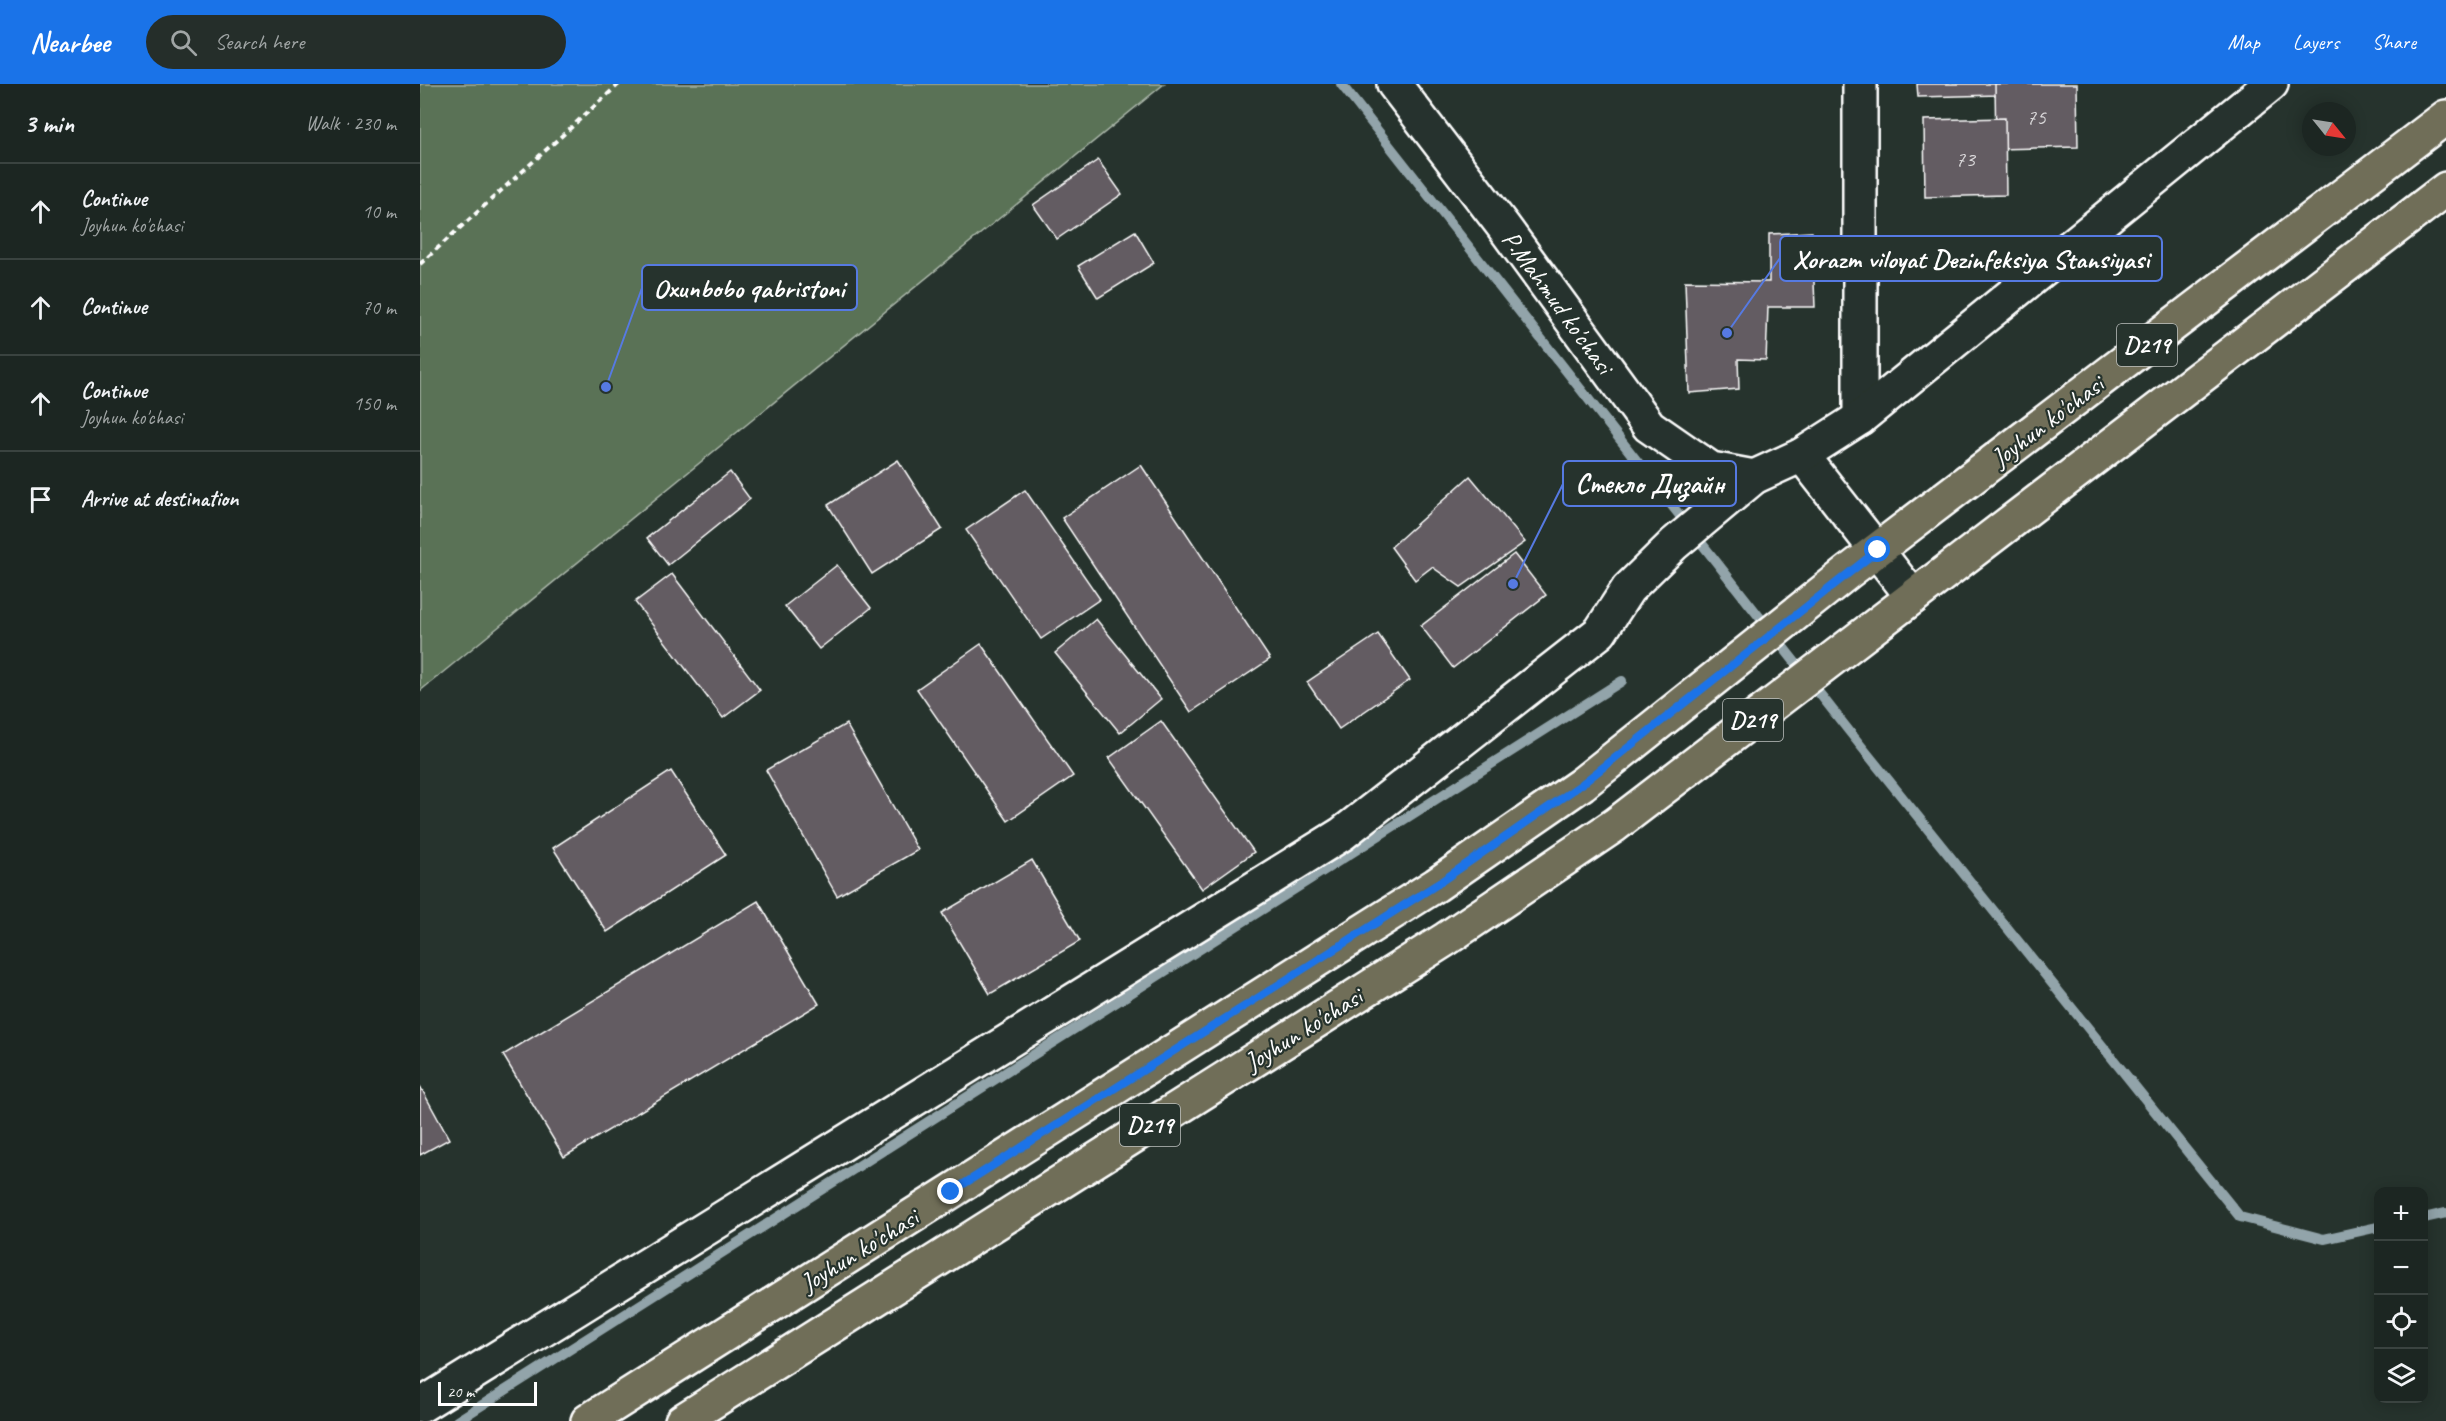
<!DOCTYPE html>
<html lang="en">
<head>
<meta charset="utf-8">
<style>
	:root { --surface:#1c2622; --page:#252e2a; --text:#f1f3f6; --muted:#a0a5a5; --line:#3a4340; --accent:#1a73e8 }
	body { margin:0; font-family:Caveat,sans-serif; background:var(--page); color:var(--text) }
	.controls { position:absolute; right:18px; bottom:18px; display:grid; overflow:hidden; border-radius:12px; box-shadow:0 3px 15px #0003 }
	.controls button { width:54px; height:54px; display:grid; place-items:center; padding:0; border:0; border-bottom:2px solid var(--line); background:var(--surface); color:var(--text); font:30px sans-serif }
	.compass { position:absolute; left:1882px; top:18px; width:54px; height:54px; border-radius:50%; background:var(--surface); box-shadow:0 3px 15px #0003; rotate:120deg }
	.scale { position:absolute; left:18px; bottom:15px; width:99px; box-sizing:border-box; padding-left:6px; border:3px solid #fff; border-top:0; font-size:16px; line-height:21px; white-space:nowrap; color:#fff; -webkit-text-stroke:4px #26332d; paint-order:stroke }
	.stop { position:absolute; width:18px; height:18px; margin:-14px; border:4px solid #1a73e8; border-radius:50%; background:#fff }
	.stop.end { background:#1a73e8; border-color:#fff; box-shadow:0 2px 6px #0008 }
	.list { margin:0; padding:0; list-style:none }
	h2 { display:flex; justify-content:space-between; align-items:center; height:78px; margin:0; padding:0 24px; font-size:26px }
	h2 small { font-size:20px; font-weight:400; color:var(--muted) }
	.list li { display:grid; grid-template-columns:39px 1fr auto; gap:18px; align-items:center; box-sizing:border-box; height:96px; padding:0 24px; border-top:2px solid var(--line) }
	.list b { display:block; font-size:22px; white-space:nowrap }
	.list p { margin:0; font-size:20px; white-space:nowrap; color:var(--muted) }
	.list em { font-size:20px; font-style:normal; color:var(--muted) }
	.icon { flex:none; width:33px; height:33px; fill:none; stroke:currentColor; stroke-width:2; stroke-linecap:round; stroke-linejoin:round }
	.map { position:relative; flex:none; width:2026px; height:1337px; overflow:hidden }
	header { display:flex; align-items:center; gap:36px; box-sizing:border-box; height:84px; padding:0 30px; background:var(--accent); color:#fff }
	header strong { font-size:28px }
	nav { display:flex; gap:33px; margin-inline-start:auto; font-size:21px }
	.search { width:420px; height:54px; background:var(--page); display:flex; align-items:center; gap:15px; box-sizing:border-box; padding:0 21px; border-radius:33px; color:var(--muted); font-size:22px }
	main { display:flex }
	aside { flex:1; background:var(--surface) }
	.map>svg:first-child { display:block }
	.green { fill:#5a7257; stroke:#acb8ab; stroke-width:1.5 }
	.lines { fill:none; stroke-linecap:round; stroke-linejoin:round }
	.stream { stroke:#92a4aa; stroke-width:10 }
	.building { fill:#645b62; stroke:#fff; stroke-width:1.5 }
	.minor-casing { stroke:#fff; stroke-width:38 }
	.primary-casing { stroke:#fff; stroke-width:38 }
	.path { stroke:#fff; stroke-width:4; stroke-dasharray:6 4.5; stroke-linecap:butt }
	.minor { stroke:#26332d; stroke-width:33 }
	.primary { stroke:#706e59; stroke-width:33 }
	.route { stroke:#1a73e8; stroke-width:8 }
	.labels { text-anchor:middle; stroke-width:4.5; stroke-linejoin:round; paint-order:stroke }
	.number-label { font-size:22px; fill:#d8d6d8 }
	.shield { fill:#26332d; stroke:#bec2c0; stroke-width:1.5 }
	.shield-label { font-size:24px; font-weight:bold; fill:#fff }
	.street-label { font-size:26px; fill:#fff; stroke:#26332d }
	.leader { fill:none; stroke:#567ae2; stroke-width:2 }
	.callout-dot { fill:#567ae2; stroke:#26332d; stroke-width:2 }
	.callout { fill:#26332d; stroke:#567ae2; stroke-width:2 }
	.callout-label { font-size:27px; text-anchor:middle; font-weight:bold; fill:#fff }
</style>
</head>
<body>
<header>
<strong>Nearbee</strong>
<div class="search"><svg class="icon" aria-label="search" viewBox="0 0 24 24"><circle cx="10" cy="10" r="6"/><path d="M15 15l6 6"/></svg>Search here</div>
<nav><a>Map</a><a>Layers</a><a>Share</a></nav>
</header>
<main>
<aside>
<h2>3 min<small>Walk · 230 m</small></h2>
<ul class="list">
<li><svg class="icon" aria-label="ahead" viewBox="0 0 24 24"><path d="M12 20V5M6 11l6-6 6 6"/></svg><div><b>Continue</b><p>Joyhun ko'chasi</p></div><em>10 m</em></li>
<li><svg class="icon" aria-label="ahead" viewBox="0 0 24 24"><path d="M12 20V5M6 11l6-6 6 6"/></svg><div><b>Continue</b></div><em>70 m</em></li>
<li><svg class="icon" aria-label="ahead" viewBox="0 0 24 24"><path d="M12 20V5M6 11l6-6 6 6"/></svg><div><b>Continue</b><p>Joyhun ko'chasi</p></div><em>150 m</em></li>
<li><svg class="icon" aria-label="arrive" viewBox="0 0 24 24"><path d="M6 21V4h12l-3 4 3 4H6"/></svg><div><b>Arrive at destination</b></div></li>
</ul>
</aside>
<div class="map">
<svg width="2026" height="1337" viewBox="0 0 2026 1337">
	<rect width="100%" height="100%" fill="#26332d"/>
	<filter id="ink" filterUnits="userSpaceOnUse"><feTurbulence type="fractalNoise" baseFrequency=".0167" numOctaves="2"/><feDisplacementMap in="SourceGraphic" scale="12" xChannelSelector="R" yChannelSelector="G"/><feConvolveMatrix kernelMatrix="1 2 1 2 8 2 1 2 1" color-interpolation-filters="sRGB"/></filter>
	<g filter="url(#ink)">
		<!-- green -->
		<path class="green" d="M0,0H744L0,607Z"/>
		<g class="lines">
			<!-- stream -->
			<g class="stream">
				<path d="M921,0L1429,647L1820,1133L1904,1155L1958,1143"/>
				<path d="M2004,1134L2026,1129"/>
				<path d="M37,1337L1202,597"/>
			</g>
		</g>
		<!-- building -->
		<g class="building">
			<path d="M1497,0H1579V11L1498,13Z"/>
			<path d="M1575,0H1657L1658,63L1576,65Z"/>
			<path d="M1585,34L1586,111L1505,113L1504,36Z"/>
			<path d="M678,76L702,110L637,155L613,121Z"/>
			<path d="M715,147L734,179L678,214L658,182Z"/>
			<path d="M1392,148L1395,223H1348L1346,276L1318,275L1319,305L1269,309L1265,197L1349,198V150Z"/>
			<path d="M478,376L522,445L452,490L408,421Z"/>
			<path d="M721,381L850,575L771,628L642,434Z"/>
			<path d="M310,388L330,415L248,481L227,454Z"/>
			<path d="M1050,392L1105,458L1041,503L1012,483L995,496L971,463Z"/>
			<path d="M605,406L680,515L621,555L546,446Z"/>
			<path d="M1094,470L1126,511L1033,584L1001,542Z"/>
			<path d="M417,481L451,524L399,565L365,522Z"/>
			<path d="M252,490L340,606L303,634L215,518Z"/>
			<path d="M676,535L741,615L700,649L635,569Z"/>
			<path d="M958,550L990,596L919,645L887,598Z"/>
			<path d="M561,560L653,692L588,737L497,605Z"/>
			<path d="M741,637L834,768L782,805L689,674Z"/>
			<path d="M426,640L498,766L417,812L346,686Z"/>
			<path d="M251,687L306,771L187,848L133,764Z"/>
			<path d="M612,776L660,857L570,910L522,829Z"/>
			<path d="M338,817L399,920L144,1073L83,971Z"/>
			<path d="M0,1002L29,1055L0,1071Z"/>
		</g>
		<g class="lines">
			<defs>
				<g id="minor">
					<path d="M974,0L1083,142L1229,342L1291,385L1334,393"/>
					<path d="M1440,0V334"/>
					<path d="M1382,371L1493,513"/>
					<path d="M0,1322L922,750L1180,548L1208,505L1254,460L1334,393L1382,371L1440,334L1851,0"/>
				</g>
				<g id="primary">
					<path d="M168,1337L1016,801L1162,700L1428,488L2026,33"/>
					<path d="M262,1337L1026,855L1195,741L2026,105"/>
				</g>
			</defs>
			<!-- minor casing -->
			<use href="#minor" class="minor-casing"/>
			<!-- primary casing -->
			<use href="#primary" class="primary-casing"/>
			<!-- path -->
			<path class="path" d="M0,180L199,0"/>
			<!-- minor -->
			<use href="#minor" class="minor"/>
			<!-- primary -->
			<use href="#primary" class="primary"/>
		</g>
	</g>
	<g class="lines" filter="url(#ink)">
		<!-- route -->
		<path class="route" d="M531,1108L1016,801L1162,700L1458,466"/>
	</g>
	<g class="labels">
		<!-- number labels -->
		<g class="number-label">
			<text x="1616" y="40">75</text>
			<text x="1545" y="82">73</text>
		</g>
		<!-- shield labels -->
		<g class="shield">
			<rect x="1697" y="240" width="60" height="42" rx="4.5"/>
			<rect x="1303" y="615" width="60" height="42" rx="4.5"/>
			<rect x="700" y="1020" width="60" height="42" rx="4.5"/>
		</g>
		<g class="shield-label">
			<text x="1727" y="269">D219</text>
			<text x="1333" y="644">D219</text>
			<text x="730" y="1049">D219</text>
		</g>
		<!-- street labels -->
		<g class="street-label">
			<text transform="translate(1138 218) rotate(54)" y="9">P.Mahmud ko'chasi</text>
			<text transform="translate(1627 337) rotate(-37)" y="9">Joyhun ko'chasi</text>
			<text transform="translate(883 945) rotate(-32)" y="9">Joyhun ko'chasi</text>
			<text transform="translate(439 1166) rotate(-32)" y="9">Joyhun ko'chasi</text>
		</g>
	</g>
	<!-- callouts -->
	<path class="leader" d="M1307 249L1360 174M186 303L222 204M1093 500L1143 400"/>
	<g class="callout-dot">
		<circle cx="1307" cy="249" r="6"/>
		<circle cx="186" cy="303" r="6"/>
		<circle cx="1093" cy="500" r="6"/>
	</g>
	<g class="callout">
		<rect x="1360" y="152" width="382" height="45" rx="6"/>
		<rect x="222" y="181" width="215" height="45" rx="6"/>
		<rect x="1143" y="377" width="173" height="45" rx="6"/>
	</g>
	<g class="callout-label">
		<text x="1551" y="184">Xorazm viloyat Dezinfeksiya Stansiyasi</text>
		<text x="329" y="213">Oxunbobo qabristoni</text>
		<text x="1230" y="409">Стекло Дизайн</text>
	</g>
</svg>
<div class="controls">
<button>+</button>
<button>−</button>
<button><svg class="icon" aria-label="locate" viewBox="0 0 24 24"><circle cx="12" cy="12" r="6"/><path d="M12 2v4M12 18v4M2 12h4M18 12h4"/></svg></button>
<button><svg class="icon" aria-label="layers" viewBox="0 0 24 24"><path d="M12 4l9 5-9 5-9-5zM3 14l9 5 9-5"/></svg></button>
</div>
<svg class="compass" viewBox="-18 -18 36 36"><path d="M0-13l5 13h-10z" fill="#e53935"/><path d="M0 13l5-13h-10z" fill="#a0a5a5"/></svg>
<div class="scale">20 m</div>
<div class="stop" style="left:1458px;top:466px"></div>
<div class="stop end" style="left:531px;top:1108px"></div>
</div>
</main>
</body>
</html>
